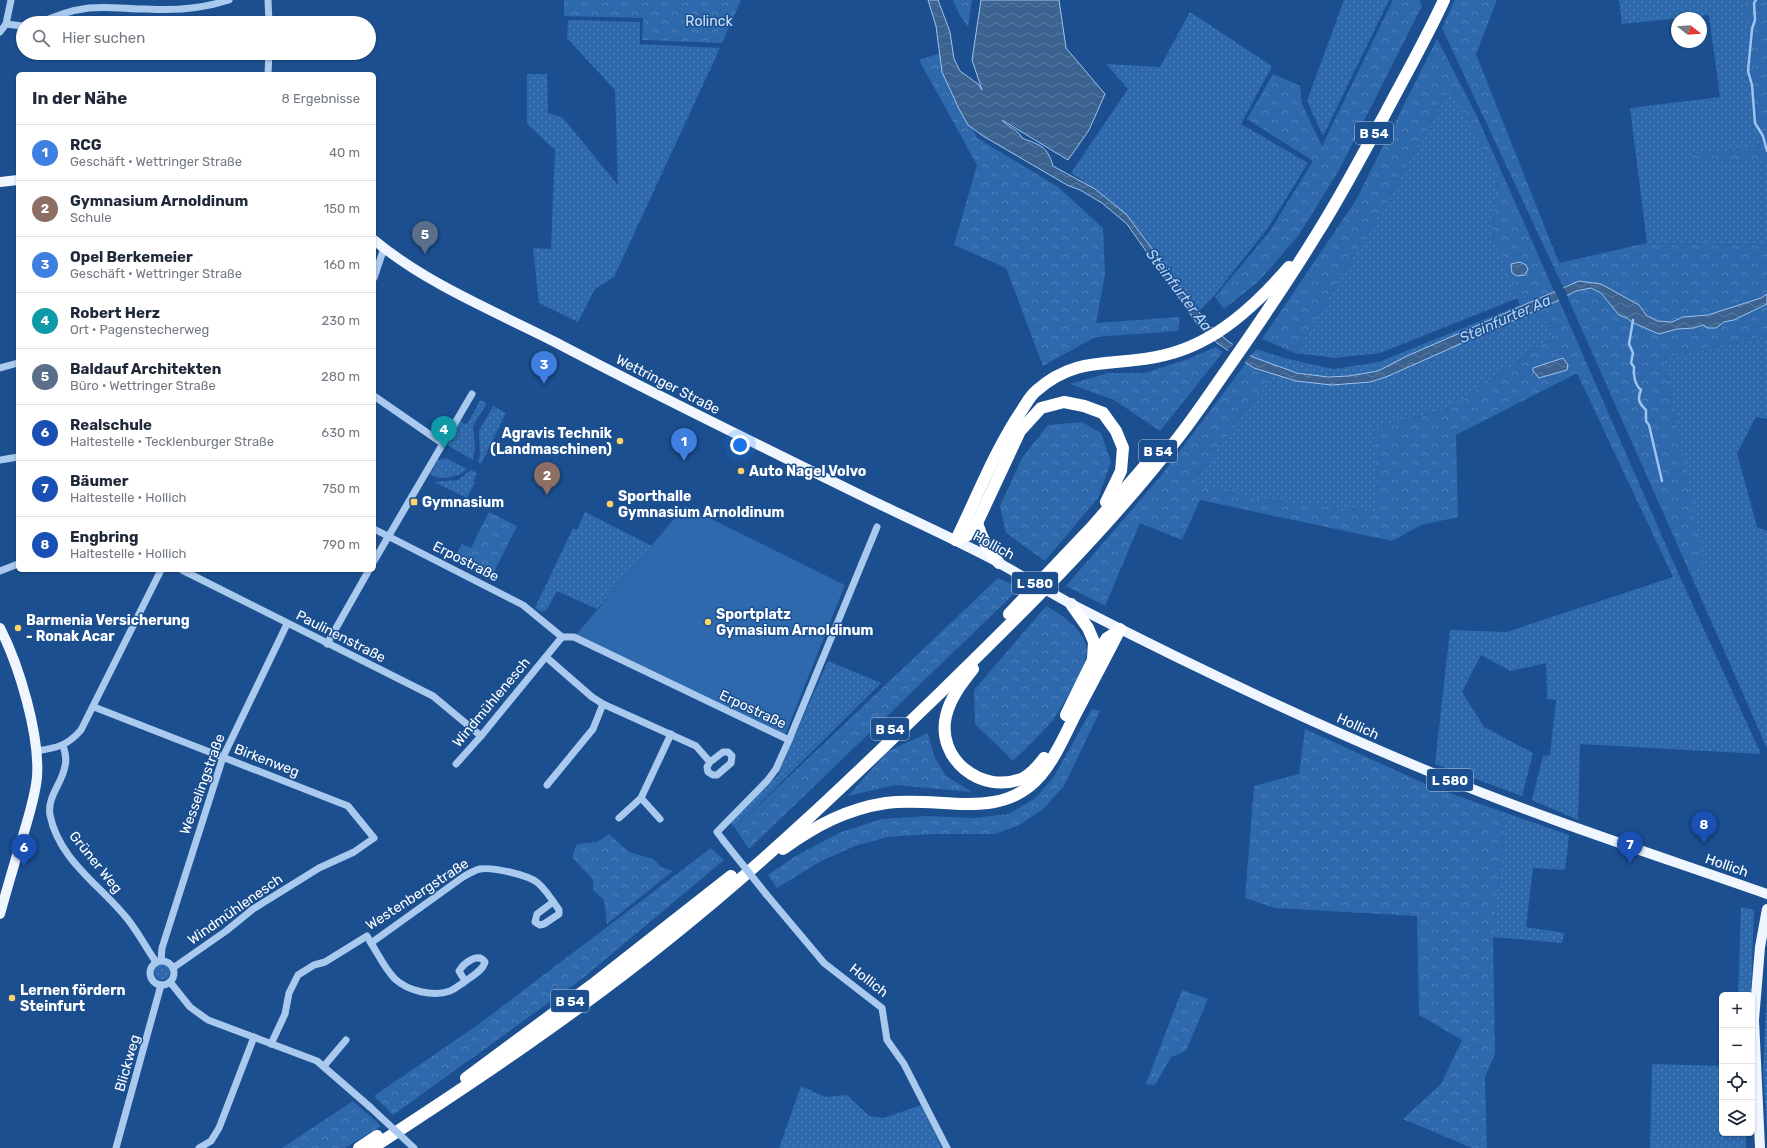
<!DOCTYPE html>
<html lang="de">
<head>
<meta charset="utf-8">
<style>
	:root { --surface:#fff; --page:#f2f2f3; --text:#1f2937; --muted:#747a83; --line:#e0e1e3; --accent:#111827 }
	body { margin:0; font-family:Rubik,sans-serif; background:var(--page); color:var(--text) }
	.controls { position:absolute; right:12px; bottom:12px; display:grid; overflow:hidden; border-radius:6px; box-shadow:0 1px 3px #0004 }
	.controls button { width:36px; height:36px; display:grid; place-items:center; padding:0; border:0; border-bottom:1px solid var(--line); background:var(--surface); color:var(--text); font:20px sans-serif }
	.compass { position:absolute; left:1671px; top:12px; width:36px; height:36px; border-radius:50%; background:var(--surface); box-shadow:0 1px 3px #0004; rotate:107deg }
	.you { position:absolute; left:740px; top:445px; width:14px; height:14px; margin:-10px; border:3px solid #fff; border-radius:50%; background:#1a73e8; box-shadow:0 0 0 6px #1a73e833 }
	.badge { display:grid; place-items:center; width:26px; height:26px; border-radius:50%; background:var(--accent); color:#fff; font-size:13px; font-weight:700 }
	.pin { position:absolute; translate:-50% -33px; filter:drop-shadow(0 1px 2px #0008) }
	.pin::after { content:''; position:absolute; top:21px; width:14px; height:12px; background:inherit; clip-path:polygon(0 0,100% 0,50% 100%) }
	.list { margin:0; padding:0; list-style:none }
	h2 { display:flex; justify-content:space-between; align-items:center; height:52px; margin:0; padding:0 16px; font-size:17px }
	h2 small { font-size:13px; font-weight:400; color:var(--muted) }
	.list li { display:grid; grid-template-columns:26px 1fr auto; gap:12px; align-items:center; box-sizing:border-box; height:56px; padding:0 16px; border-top:1px solid var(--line) }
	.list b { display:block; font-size:15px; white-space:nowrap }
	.list p { margin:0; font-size:13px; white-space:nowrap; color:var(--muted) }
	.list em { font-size:13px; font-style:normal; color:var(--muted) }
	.icon { flex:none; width:22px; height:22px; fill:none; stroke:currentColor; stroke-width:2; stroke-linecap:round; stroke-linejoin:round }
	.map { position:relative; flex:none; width:1767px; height:1148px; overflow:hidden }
	.search { position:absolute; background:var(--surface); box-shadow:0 1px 3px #0004; left:16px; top:16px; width:360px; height:44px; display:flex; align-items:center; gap:10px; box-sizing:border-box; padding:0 14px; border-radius:22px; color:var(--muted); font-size:15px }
	.panel { position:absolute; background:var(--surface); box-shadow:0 1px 3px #0004; left:16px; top:72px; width:360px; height:500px; border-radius:6px }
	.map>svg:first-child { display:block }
	.grass { fill:url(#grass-dots) }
	.forest { fill:url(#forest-crowns) }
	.pitch { fill:#2e69ad }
	.water { fill:url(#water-waves); stroke:#9cc4f0 }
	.pier { fill:#1b4f8f }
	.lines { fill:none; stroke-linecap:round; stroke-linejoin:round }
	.stream { stroke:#9cc4f0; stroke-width:2.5 }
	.minor { stroke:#a9c9ee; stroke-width:7 }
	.major { stroke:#f0f6ff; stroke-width:10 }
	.highway { stroke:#fff; stroke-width:12 }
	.minor-bridge { stroke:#a9c9ee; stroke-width:7 }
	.major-bridge { stroke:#f0f6ff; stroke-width:10 }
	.poi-dot { fill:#ffd166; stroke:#1b4f8f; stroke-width:1.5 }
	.labels { text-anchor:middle; stroke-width:3; stroke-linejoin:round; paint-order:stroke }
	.shield { fill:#1b4f8f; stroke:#bbcadd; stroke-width:1 }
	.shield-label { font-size:13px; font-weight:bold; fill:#fff }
	.park-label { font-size:14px; fill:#cfe3fa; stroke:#1b4f8f }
	.street-label { font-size:14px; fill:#fff; stroke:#1b4f8f }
	.poi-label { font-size:14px; font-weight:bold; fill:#fff; stroke:#1b4f8f; text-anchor:start }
	.water-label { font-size:15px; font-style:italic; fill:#b5d3f5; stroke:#1b4f8f }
</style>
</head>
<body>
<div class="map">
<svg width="1767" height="1148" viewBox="0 0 1767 1148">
	<defs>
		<pattern id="grass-dots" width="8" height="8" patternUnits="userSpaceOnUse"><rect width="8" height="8" fill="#2e69ad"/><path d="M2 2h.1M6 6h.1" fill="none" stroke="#4d80b9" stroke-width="1.8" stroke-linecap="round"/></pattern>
		<pattern id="forest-crowns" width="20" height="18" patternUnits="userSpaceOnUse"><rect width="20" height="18" fill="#2e69ad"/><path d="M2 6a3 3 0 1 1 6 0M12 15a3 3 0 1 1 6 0" fill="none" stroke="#4d80b9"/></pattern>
		<pattern id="water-waves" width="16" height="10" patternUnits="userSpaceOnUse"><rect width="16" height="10" fill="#3c6290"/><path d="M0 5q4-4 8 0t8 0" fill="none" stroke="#597aa1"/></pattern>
	</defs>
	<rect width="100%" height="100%" fill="#1b4f8f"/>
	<!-- grass -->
	<g class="grass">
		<path d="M1344,0H1389L1323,136L1307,101Z"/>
		<path d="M1619,0H1744L1760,147L1690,155L1692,161L1767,160V245L1647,243L1630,108L1720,97L1709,15L1622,24Z"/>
		<path d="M1190,12L1272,66L1241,124L1308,163L1267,229L1214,296L1198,312L1128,216L1095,189L1071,173L1128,89L1106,64L1160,67Z"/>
		<path d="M568,20L640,22V44L720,48L614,277L595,289L578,322L539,303L533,248L551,249L555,150L527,124V74H547L548,113L562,117L618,185L615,90L567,38Z"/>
		<path d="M1450,87L1497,178L1492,235L1518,298L1380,353L1335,358L1295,353L1389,198Z"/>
		<path d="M1520,305L1523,306C1486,322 1450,338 1413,354C1401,359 1390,368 1377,372C1345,380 1310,377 1278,367L1284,358L1333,369L1379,362Z"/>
		<path d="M1532,312L1549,322L1552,337L1449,409L1374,428L1378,512L1258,499L1191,484L1273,374L1296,381L1386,377Z"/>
		<path d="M1767,336V419L1756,417L1737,453L1757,527L1767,531V748L1689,571L1703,565L1664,358Z"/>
		<path d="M480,400L487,403L473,426L475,448L473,460L447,445L460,421L464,424L468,423Z"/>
		<path d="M493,406L506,413L481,464L478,462L480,456L479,431Z"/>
		<path d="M446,458L467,469C460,477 439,482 430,474L438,460Z"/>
		<path d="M471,470L477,473L473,481L475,482L467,498L434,482L458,480Z"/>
		<path d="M585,512L652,546L597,609L557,591L547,609L542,612L535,608L573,528L577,530Z"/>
		<path d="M1679,575L1761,754L1580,744L1578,820L1532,800L1543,756L1550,755L1556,700L1547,699L1546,663L1511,671L1481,655L1462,692L1484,727L1533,753L1522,796L1435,764L1450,630L1507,632Z"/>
		<path d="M828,661L881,683L735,828L730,823L777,776Z"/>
		<path d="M1506,813L1569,835L1565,870L1533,868L1526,927L1564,933L1562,943L1493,937Z"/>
		<path d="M1741,907L1754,910L1751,995H1738Z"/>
		<circle cx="162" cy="972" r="8"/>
		<path d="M1767,989V1131L1763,1070Z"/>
		<path d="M1652,1064L1722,1066V1133H1746V1148H1650Z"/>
		<path d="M801,1086L825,1097L847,1095L869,1116L884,1118L921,1105L942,1148H779Z"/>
	</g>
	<!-- forest -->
	<g class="forest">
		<path d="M564,0H741L722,43L642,40L643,18L564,16Z"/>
		<path d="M953,0H972L968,27L960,16Z"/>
		<path d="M1393,0H1419L1422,6L1338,172L1298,236L1259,281L1224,309L1215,297L1270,231L1313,161L1247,119L1273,74L1300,86L1302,104L1322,146Z"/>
		<path d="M1455,0H1497L1476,54L1559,263L1647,243L1767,245V294L1761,298L1708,315L1683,317L1672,322L1657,321L1646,315L1639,305L1579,281L1563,287L1442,28Z"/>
		<path d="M1744,0H1767V160L1692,161L1690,155L1760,147Z"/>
		<path d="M1437,39L1476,114L1554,291L1523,306L1520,305L1492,235L1497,178L1450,87L1389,198L1295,353L1262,339L1356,200Z"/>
		<path d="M941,53L942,72L968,125L972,128L977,138L1058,187L1103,228L1105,275L1096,323L1180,317L1178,331L1095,337L1043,366L1006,268L954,245L977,165L919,60Z"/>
		<path d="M1591,288L1601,293L1619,315L1627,318L1633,323L1659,334L1677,329L1694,328L1703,325L1708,328H1716L1724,322L1734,320L1767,304V336L1664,358L1704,565L1689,571L1567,296L1576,291Z"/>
		<path d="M1559,300L1679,575L1673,577L1577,373L1456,435L1458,517L1421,525L1392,541L1200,500L1182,540L1140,523L1105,606L1066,586L1160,477L1246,363L1254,368L1273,374L1191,484L1258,499L1378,512L1374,428L1449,409L1552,337L1549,322L1533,312Z"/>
		<path d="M1216,347L1223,352L1160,431L1114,400L1070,384L1108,373H1144L1188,359Z"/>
		<path d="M1256,349L1284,358L1278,367L1251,356Z"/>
		<path d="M1082,422L1101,433L1111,462L1098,498L1045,561L1006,533L1000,506L1022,458L1048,425Z"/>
		<path d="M489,512L517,526L491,578L454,558L462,544L471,548Z"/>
		<path d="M998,578L1020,588L749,849L735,828Z"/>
		<path d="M1046,606C1061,614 1086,631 1087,650C1088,665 1062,708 1052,721C1040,735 1026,748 1013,761L975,724L974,690Z"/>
		<path d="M1092,709L1100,711L1064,786L1042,810L1019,825L995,834H931L887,837L855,846L821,861L777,888L768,875L794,857L839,833L881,819L928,816L974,818L1008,814L1034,799L1053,778Z"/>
		<path d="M1305,729L1430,786L1506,813L1493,937L1495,1053L1485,1078L1487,1148H1472L1403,1119L1441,1084L1462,1040L1419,1015L1417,916L1275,908L1245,898L1254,786L1299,774Z"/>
		<path d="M928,733L934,756L946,776L972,792L895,785L848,796L888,751Z"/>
		<path d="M609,834L629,852L653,859L661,867L673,871L607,924L604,900L593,890V880L572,857L577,844L597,842Z"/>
		<path d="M711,848L724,860L583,978L393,1115L374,1096L479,1024Z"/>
		<path d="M1182,990L1208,999L1186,1051L1171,1057L1155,1085L1146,1084Z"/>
		<path d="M353,1101L381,1126L345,1148H282Z"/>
	</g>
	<!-- pitch -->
	<path class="pitch" d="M685,506L845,585L785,735L576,635Z"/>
	<!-- water -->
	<g class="water">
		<path d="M928,0H938L950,32L954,59L960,71L978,84L982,90L972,60L981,0H1059L1066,48L1105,94L1089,130L1068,160L1002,120C1008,128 1018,129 1022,138C1042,146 1047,146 1053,166L1095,189L1126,214L1171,274L1207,323L1229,342L1253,357L1297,373L1328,377L1349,376L1378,371L1407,356L1579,281L1601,284L1639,305L1646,315L1657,321L1672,322L1683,317L1708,315L1761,298L1767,294V304L1734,320L1724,322L1716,328H1708L1703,325L1694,328L1677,329L1659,334L1633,323L1627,318L1619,315L1601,293L1591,288L1576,291L1557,301L1386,377L1370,382L1332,385L1296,381L1254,368L1217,343L1198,325L1127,224L1102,203L1080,190L1067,185L983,136L968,125L959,109L942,72L936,26Z"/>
		<path d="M1520,262L1526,265L1528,269L1525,275L1517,276L1512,273L1511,264Z"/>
		<path d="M1563,358L1568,365L1567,370L1539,378L1533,371V368Z"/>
	</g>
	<!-- pier -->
	<g class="pier">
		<path d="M1562,285L1568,297L1560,302L1554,289Z"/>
		<path d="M1234,343L1251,354L1244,363L1227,352Z"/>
	</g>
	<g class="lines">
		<!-- stream -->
		<g class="stream">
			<path d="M1756,0L1754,3L1755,20L1752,29L1748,71L1752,85L1755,123L1763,136L1767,151"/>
			<path d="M1633,320L1629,344L1633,353L1631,363L1634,367C1633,375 1635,385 1641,390C1637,400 1639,403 1646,410V421L1649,425L1662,481"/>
		</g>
		<!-- minor -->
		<g class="minor">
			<path d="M268,0L269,23"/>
			<path d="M39,23C56,16 71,10 89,8C109,6 127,9 147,9C176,11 201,9 229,0"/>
			<path d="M6,24L23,26"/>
			<path d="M0,32L6,24L11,0"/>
			<path d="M268,74L269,53"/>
			<path d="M374,278L384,248"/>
			<path d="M0,368L18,363"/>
			<path d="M374,396L442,443"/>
			<path d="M0,460L18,457"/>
			<path d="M374,529L523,605L562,637L481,736L456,764"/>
			<path d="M374,561L472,394"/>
			<path d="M182,570L433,696L481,736"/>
			<path d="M0,571L18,564"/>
			<path d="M562,637H574L789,740L877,527"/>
			<path d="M327,644L369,570"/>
			<path d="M546,657L592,697L603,704L696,746L710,762L707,767L708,772L713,775H717L731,763L732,756L728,752H723L710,762"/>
			<path d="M94,707L348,806L374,838L354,852L319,868L253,909L226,931L173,968"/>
			<path d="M63,745C65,752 67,759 65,766C62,784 47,796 50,815C59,861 103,887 129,921C139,934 147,949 156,962"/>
			<path d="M36,751C57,748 67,746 81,730L161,570"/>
			<path d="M547,785L593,729L603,704"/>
			<path d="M641,798L660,819"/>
			<path d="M619,818L641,798L671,734"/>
			<path d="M723,840L717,832L767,781L776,769L789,740"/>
			<path d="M766,894L824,963L882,1008L887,1040L904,1064L947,1148"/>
			<path d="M371,943C378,954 385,969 395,979C408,991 433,997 450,991C455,989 459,985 463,983C470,977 483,971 485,962C478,952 464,963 459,971L465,981"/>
			<path d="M161,960L162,948L223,757L287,624"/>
			<circle cx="162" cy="973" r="12"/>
			<path d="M170,982L190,1007L208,1020L317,1061L370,1107"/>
			<path d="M271,1044L285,1014L289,993L298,975L314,965L325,962L367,936L371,943L463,877C468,874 475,870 480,869C493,867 529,875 538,883C546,890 553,901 559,910V914L544,924L540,925L535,922L537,914L553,902"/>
			<path d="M324,1066L346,1040"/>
			<path d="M116,1148L161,985"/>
			<path d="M199,1148L211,1141L219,1128L254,1037"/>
		</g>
		<!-- major -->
		<g class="major">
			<path d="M0,182L18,180"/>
			<path d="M374,240C427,284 494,311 555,342C650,392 746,439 842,486C894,512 947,535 998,562"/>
			<path d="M1071,604C1190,665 1311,723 1435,774C1544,819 1656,855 1767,894"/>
			<path d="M0,628C19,665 40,735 37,777C35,798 28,818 22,839C14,864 7,889 0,914"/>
			<path d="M1760,1148L1754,1020L1760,947L1767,909"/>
		</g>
		<!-- highway -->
		<g class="highway">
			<path d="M977,523C982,539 988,551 999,563"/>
			<path d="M956,540C977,497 995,450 1022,410C1026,404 1030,396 1036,391C1079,353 1116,368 1165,355C1216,343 1256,305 1289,267"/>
			<path d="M956,540L968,535L977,523L1020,431L1041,408L1064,402L1084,406L1103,413L1116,431L1123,448L1121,471L1106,502"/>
			<path d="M1071,604L1088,628L1094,642L1093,659"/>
			<path d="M1009,614L1092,527L1155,454"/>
			<path d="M973,669C962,683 950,698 946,716C936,759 981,794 1021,779C1031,775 1038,766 1044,758"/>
			<path d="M1066,715L1093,660L1107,638L1115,633"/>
			<path d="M783,849C815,826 846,809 886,803C939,795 1001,823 1041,775C1055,758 1064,737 1074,717C1089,688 1105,659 1120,629"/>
			<path d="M466,1078L596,982L731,876"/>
			<path d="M359,1148L377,1136"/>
			<path d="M372,1148C475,1081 577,1013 672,936C766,861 853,777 939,694C1021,614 1103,534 1174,443C1194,418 1211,392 1230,365C1260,322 1290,278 1318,232C1342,194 1363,153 1385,114C1405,76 1426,39 1444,0"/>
		</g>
		<!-- minor-bridge -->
		<g class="minor-bridge">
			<path d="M723,840L766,894"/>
			<path d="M370,1107L414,1148"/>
		</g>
		<!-- major-bridge -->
		<path class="major-bridge" d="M999,563L1071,604"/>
	</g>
	<!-- markers -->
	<g class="poi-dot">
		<circle cx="620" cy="441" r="4"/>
		<circle cx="741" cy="471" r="4"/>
		<rect x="410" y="498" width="8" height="8" rx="2"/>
		<circle cx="610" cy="504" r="4"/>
		<circle cx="708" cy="622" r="4"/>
		<circle cx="18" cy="628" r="4"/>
		<circle cx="12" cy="998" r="4"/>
	</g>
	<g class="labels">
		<!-- shield labels -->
		<g class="shield">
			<rect x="1355" y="122" width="38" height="22" rx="3"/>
			<rect x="1139" y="440" width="38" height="22" rx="3"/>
			<rect x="1012" y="572" width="46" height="22" rx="3"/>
			<rect x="871" y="718" width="38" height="22" rx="3"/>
			<rect x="1427" y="769" width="46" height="22" rx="3"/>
			<rect x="551" y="990" width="38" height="22" rx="3"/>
		</g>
		<g class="shield-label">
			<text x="1374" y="138">B 54</text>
			<text x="1158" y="456">B 54</text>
			<text x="1035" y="588">L 580</text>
			<text x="890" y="734">B 54</text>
			<text x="1450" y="785">L 580</text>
			<text x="570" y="1006">B 54</text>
		</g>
		<!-- park labels -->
		<g class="park-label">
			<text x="709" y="26">Rolinck</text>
		</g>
		<!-- street labels -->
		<g class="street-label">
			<text transform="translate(668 384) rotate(27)" y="5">Wettringer Straße</text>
			<text transform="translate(994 545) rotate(28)" y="5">Hollich</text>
			<text transform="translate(466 561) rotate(27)" y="5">Erpostraße</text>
			<text transform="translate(341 636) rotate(27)" y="5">Paulinenstraße</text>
			<text transform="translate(491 702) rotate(-50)" y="5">Windmühlenesch</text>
			<text transform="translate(753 709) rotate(25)" y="5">Erpostraße</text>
			<text transform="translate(1358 726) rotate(24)" y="5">Hollich</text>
			<text transform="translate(267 760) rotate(21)" y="5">Birkenweg</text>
			<text transform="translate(202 784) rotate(-70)" y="5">Wesselingstraße</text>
			<text transform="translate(96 862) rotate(51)" y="5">Grüner Weg</text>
			<text transform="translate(1727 865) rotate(19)" y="5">Hollich</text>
			<text transform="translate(417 894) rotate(-33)" y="5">Westenbergstraße</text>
			<text transform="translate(235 909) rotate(-35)" y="5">Windmühlenesch</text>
			<text transform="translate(869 980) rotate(38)" y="5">Hollich</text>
			<text transform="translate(127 1063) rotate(-74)" y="5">Blickweg</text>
		</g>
		<!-- poi labels -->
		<g class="poi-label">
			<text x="612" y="438" text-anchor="end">Agravis Technik<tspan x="612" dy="16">(Landmaschinen)</tspan></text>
			<text x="749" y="476">Auto Nagel Volvo</text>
			<text x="618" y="501">Sporthalle<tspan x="618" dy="16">Gymnasium Arnoldinum</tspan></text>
			<text x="422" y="507">Gymnasium</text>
			<text x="716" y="619">Sportplatz<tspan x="716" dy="16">Gymasium Arnoldinum</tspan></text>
			<text x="26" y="625">Barmenia Versicherung<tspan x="26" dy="16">- Ronak Acar</tspan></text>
			<text x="20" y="995">Lernen fördern<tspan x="20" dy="16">Steinfurt</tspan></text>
		</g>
		<!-- water labels -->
		<g class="water-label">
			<text transform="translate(1179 290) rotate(53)" y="5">Steinfurter Aa</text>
			<text transform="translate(1505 319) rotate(-24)" y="5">Steinfurter Aa</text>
		</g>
	</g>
</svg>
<div class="controls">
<button>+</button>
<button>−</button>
<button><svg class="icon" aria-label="locate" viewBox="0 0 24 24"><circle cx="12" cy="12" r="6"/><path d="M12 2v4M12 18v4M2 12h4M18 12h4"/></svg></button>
<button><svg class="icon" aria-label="layers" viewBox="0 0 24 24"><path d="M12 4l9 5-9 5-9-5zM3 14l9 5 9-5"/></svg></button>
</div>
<svg class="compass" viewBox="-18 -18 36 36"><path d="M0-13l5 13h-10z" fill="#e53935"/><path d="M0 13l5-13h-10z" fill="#747a83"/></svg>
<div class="you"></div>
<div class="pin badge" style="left:684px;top:461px;background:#3f7fe0">1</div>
<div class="pin badge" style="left:547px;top:495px;background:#8d6e63">2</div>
<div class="pin badge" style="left:544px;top:384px;background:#3f7fe0">3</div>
<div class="pin badge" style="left:444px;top:449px;background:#0f9aa8">4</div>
<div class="pin badge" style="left:425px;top:254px;background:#5c6f8a">5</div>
<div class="pin badge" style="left:24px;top:867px;background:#1a4fb4">6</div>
<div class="pin badge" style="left:1630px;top:864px;background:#1a4fb4">7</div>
<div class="pin badge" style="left:1704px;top:844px;background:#1a4fb4">8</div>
<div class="search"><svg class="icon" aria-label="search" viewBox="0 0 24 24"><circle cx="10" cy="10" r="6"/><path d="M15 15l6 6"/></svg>Hier suchen</div>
<section class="panel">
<h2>In der Nähe<small>8 Ergebnisse</small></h2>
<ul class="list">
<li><span class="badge" style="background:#3f7fe0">1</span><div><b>RCG</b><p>Geschäft · Wettringer Straße</p></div><em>40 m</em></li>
<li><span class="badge" style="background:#8d6e63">2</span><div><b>Gymnasium Arnoldinum</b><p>Schule</p></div><em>150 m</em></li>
<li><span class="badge" style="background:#3f7fe0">3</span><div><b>Opel Berkemeier</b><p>Geschäft · Wettringer Straße</p></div><em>160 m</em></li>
<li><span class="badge" style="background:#0f9aa8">4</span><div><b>Robert Herz</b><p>Ort · Pagenstecherweg</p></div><em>230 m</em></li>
<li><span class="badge" style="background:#5c6f8a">5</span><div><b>Baldauf Architekten</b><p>Büro · Wettringer Straße</p></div><em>280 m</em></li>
<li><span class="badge" style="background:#1a4fb4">6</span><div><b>Realschule</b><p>Haltestelle · Tecklenburger Straße</p></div><em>630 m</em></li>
<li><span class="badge" style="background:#1a4fb4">7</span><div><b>Bäumer</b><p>Haltestelle · Hollich</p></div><em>750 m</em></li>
<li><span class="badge" style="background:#1a4fb4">8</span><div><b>Engbring</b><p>Haltestelle · Hollich</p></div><em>790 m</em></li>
</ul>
</section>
</div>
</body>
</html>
